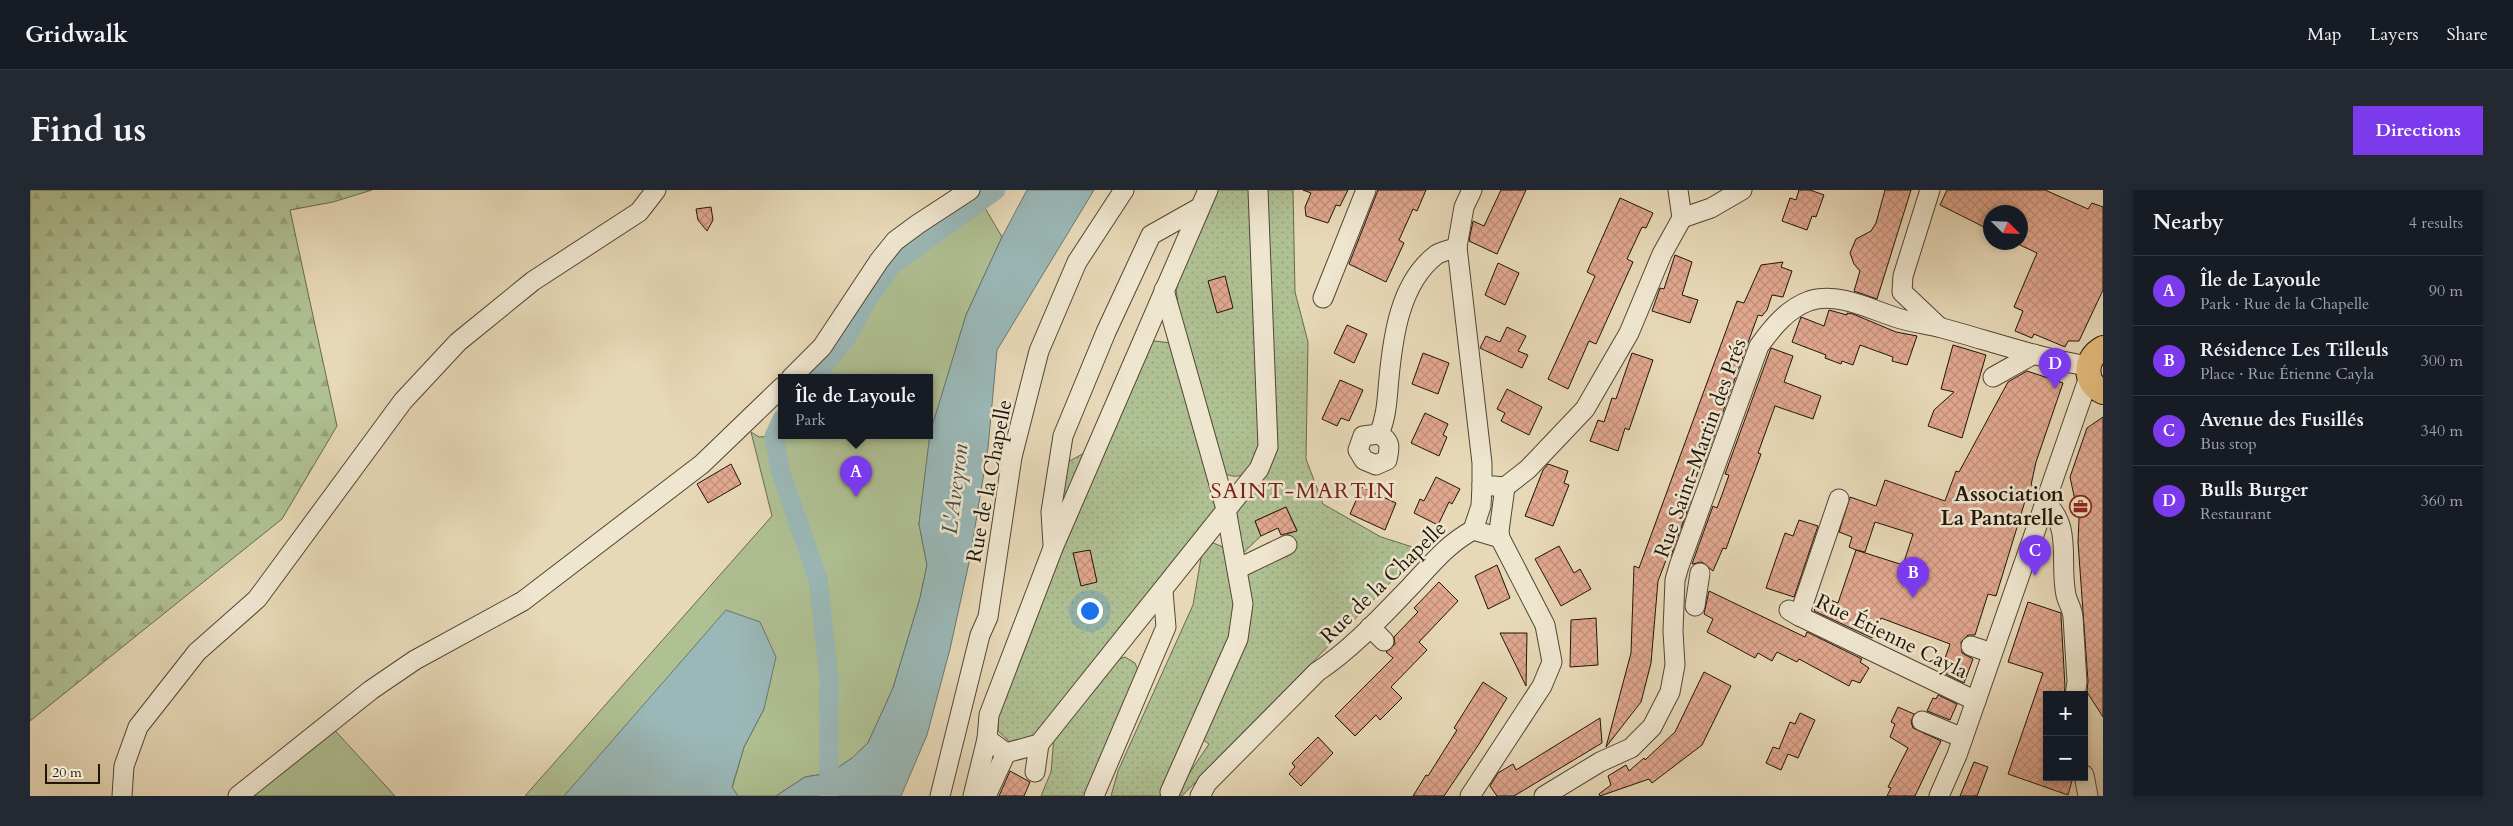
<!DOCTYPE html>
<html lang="en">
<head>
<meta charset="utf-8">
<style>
	:root { --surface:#171b24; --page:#242831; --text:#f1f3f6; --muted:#9ea1a6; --line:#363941; --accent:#7c3aed }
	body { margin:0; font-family:Cardo,serif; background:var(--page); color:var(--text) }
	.controls { position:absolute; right:15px; bottom:15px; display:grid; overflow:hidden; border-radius:0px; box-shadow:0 2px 8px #0003 }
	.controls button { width:45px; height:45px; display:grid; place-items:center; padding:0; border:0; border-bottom:1px solid var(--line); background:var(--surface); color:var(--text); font:25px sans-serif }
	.compass { position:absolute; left:1953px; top:15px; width:45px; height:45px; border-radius:50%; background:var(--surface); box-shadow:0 2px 8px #0003; rotate:114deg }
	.scale { position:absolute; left:15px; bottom:12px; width:55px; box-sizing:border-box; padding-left:5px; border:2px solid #1f1508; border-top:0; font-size:14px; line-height:18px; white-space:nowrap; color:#1f1508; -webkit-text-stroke:4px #efe6d0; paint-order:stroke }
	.you { position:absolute; left:1059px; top:420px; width:18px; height:18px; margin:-12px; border:4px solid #fff; border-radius:50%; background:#1a73e8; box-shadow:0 0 0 8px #1a73e833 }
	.badge { display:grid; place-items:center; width:32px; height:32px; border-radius:50%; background:var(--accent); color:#fff; font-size:16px; font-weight:700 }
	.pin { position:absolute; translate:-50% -41px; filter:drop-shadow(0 1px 2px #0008) }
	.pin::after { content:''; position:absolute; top:26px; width:18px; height:15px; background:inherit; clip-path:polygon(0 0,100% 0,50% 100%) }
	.popup { position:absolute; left:748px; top:184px; width:155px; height:65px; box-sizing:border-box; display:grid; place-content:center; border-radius:0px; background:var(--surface); filter:drop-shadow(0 1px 4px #0005); font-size:16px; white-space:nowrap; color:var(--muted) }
	.popup b { font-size:19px; color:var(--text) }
	.popup::after { content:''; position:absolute; left:50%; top:100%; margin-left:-10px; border:10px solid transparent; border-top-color:var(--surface) }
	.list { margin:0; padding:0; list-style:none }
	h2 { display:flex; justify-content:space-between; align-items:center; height:65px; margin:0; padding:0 20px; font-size:21px }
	h2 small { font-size:16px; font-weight:400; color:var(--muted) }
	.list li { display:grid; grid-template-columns:32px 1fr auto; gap:15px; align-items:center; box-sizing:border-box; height:70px; padding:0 20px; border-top:1px solid var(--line) }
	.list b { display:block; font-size:19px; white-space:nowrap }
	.list p { margin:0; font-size:16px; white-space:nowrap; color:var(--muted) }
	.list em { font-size:16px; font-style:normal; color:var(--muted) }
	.map { position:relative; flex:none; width:2073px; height:606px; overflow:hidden; border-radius:0px }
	header { display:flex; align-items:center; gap:30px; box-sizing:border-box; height:70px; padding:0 25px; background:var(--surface); border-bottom:1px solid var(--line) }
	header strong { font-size:24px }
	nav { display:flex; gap:28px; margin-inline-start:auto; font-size:18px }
	.intro { display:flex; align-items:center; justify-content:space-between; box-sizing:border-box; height:120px; padding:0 30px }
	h1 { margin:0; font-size:35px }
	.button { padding:12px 22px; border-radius:0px; background:var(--accent); color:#fff; font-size:18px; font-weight:700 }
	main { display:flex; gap:30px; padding:0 30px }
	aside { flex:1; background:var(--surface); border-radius:0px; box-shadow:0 2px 8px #0003 }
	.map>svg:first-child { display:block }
	.grass { fill:url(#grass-dots); stroke:#676a4e }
	.forest { fill:url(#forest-firs); stroke:#676a4e }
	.park { fill:#afc093; stroke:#676a4e }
	.water { fill:#9ab8b7; stroke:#697771 }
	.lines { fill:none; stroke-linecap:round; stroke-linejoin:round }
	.canal { stroke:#9ab8b7; stroke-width:19 }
	.building { fill:url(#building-cross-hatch); stroke:#1f1508; fill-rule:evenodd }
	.minor-casing { stroke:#514634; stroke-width:21 }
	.major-casing { stroke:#1f1508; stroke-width:26 }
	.minor { stroke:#efe6d0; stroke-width:19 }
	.major { stroke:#e4bc7c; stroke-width:24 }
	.labels { text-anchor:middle; stroke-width:5; stroke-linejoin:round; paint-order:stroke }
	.street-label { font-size:21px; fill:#1f1508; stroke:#efe6d0 }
	.poi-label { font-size:21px; font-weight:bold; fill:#1f1508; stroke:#efe6d0; text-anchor:end }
	.water-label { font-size:22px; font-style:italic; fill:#4a4e45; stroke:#efe6d0 }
	.neighbourhood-label { font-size:22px; letter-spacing:1px; fill:#7a1f14; stroke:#efe6d0 }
</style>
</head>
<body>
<header>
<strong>Gridwalk</strong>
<nav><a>Map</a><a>Layers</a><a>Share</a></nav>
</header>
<div class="intro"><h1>Find us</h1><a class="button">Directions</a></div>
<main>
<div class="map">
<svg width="2073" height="606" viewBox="0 0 2073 606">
	<defs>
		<pattern id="grass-dots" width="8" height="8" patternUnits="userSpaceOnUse" patternTransform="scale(1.25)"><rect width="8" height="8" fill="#afc093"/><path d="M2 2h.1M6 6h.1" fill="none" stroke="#96a47d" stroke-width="1.8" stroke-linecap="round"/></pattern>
		<pattern id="forest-firs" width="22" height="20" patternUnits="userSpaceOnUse" patternTransform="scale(1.25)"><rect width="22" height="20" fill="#afc093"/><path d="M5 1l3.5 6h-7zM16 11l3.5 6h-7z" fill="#96a47d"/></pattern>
		<pattern id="building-cross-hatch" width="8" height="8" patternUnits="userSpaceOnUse" patternTransform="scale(1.25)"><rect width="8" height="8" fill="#e1a78f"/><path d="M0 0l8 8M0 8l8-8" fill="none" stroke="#c18f7a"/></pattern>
	</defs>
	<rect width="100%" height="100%" fill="#e7d8b7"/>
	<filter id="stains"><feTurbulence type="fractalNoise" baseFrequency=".004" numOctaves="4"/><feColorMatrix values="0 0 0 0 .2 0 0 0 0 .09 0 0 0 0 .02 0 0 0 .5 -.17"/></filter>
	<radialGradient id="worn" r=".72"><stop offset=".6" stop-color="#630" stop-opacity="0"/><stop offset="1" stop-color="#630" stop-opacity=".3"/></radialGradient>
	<!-- grass -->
	<g class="grass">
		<path d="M1185,0H1219L1231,244C1228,267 1219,299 1190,281L1149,123L1145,90Z"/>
		<path d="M1230,0H1263L1265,102L1278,152L1276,269L1293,314L1351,347L1392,360L1152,606H1144L1179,554L1169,547L1205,471L1217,385L1260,364L1252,347L1267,340L1256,317L1225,331L1231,346L1212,364L1204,334L1208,313L1236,276Z"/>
		<path d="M1125,151L1141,153L1185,310L1186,320L1007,547L983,555L968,541L969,506L1118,154Z"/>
		<path d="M1060,260L1028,324L1034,274Z"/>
		<path d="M1183,353L1191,356L1196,362L1209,398L1202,450L1132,606H1081L1088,581L1163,415L1172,362Z"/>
		<path d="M1095,467L1105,473L1109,483L1060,606H1011L1021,582L1024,547L1081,472Z"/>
	</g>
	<!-- forest -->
	<path class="forest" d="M0,0H342L303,12L260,20L307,236L252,329L0,531Z"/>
	<!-- park -->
	<g class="park">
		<path d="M951,11L972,47L936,125L900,245V188H784L817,147L838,109L862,75Z"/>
		<path d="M752,229V246H900L889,334L897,375L890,408L863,498L838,553L822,568L800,583L775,587L746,606H708L702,598L714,557L734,519L563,574L534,606H495L742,326L721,242L729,247L744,246Z"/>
		<path d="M299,534L365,606H208Z"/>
	</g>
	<!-- water -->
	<g class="water">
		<path d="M997,0H1064L967,160L958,258L940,368L920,459L897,545L871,606H746L775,587L800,583L822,568L838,553L863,498L890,408L897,375L889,334L900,243L936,125L972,47Z"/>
		<path d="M696,420L730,432L746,467L734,519L714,557L702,597L708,606H534Z"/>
	</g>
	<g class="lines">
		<!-- canal -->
		<g class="canal">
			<path d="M784,188L817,147L838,109L862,75L966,0"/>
			<path d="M752,229L744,246L750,280L788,389L799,488V606"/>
		</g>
	</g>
	<!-- building -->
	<g class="building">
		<path d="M1273,0H1318L1310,16L1306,15L1298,33L1276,26L1275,17L1281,3Z"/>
		<path d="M1348,0H1396L1387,21L1383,19L1369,50L1374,53L1356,92L1319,74Z"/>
		<path d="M1471,0H1496L1467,64L1439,51L1443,31L1454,36Z"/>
		<path d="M1769,0H1780L1794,5L1786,27L1782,26L1777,40L1752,31L1760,8L1766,10Z"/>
		<path d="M1855,0H1881L1847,109L1824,101L1830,81L1824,74L1820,63L1826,49L1841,41L1846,33Z"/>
		<path d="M1917,0H2015L2058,19L2062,13L2073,17V100L2049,151H2038L2035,157L2004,144L2002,148L1985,141L1993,121L1984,117L2007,63L1990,55V22H1960V40L1910,15Z"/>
		<path d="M1590,8L1623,23L1616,38L1612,37L1597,69L1603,72L1566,154L1559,151L1538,199L1518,189L1562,93L1565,86L1557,82Z"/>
		<path d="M681,17L683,30L677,41L668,30L666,19Z"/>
		<path d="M1645,65L1662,72L1652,105L1668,110L1660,133L1622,121L1630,98L1634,99Z"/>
		<path d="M1753,72L1751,77L1762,81L1753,107L1742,105L1737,120L1732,126L1728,125L1673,277H1670L1665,290L1658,310H1661L1641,366L1638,365L1628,391L1621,473L1611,512L1576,557L1601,463L1604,376L1609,378L1707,111L1714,113L1731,75Z"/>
		<path d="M1468,73L1489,83L1475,115L1455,105Z"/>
		<path d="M1195,86L1203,118L1187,123L1178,91Z"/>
		<path d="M1799,120L1817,125V123L1823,124L1866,142L1887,146L1877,175L1862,171L1863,167L1830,155L1823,175L1812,171L1811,174L1795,168L1796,165L1762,152L1771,127L1794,136Z"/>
		<path d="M1317,135L1337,144L1324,173L1304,163Z"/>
		<path d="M1477,137L1496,146L1488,161L1498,165L1492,178L1450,158L1456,146L1470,152Z"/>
		<path d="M1923,155L1956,165L1932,248L1898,236L1904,220L1924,202L1911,199Z"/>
		<path d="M1741,158L1763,166L1754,192L1791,206L1783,229L1745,216L1728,263L1731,264L1696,359L1693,358L1683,381L1672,372L1662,374L1683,316L1687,318L1693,302L1699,285L1695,284Z"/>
		<path d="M1393,163L1419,173L1408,204L1382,194Z"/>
		<path d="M1602,163L1623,170L1599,240L1595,238L1588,261L1560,251L1568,230L1574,232L1582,208L1586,209Z"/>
		<path d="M1997,181L2033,193L2006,272L2001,295L2007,297L2003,310L1996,308L1966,406L1958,404L1945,445H1938L1931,452L1932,463L1943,469L1934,493L1916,484L1919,476L1913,474L1920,454L1851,428L1842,448L1784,421L1790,406L1808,413L1826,360L1819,357L1822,347L1809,342L1820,307L1846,316L1855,290L1915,311L1926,281L1929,282L1978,192ZM1845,332L1883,344L1873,375L1826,360L1835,362Z"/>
		<path d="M1310,190L1333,200L1319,231L1311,228L1307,236L1292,229Z"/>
		<path d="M1477,199L1512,217L1499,245L1471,231L1475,223L1467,219Z"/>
		<path d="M1395,223L1418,234L1413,245L1417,247L1409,266L1381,253Z"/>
		<path d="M2073,227V527L2057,502L2058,491L2048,352L2049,329L2040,287L2057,238Z"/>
		<path d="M701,274L711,294L678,313L667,294Z"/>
		<path d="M1518,274L1538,281L1534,293L1539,295L1523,336L1495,326L1513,280Z"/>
		<path d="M1406,287L1430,299L1422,314L1419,312L1408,335L1384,323L1390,309L1394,311Z"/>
		<path d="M1332,297L1366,313L1355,340L1320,324Z"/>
		<path d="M1256,317L1267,341L1251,345L1248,338L1231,346L1225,331Z"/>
		<path d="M1769,330L1788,336L1764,407L1736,398L1755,343L1763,346Z"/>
		<path d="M1529,356L1544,383L1550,379L1561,399L1531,416L1505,369Z"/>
		<path d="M1060,360L1067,392L1051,396L1043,363Z"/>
		<path d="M1467,375L1480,408L1458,419L1445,386Z"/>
		<path d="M1409,392L1428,411L1389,452L1397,460L1361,497L1372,508L1350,530L1346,525L1325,546L1305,526L1363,468L1356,462L1365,454L1364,447L1388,422L1384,418Z"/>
		<path d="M1679,401L1775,447L1777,442L1832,469L1830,472L1839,478L1830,493L1822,490L1819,496L1769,469L1767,472L1747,462L1742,471L1728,463L1725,468L1677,442L1683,429L1674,424Z"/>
		<path d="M1998,412L2031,423V426L2035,497L2034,505H2017V587H2043L2038,605L1978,584L2013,483L1978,472Z"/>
		<path d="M1566,428L1568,475L1540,477L1541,430Z"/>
		<path d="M1470,443H1497L1496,496Z"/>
		<path d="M1674,482L1701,496L1672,555L1622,593L1619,589L1570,606L1569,604L1581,595L1578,586L1596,575L1599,581L1614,568L1615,570L1645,542Z"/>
		<path d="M1453,492L1477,508L1449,554L1414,606H1383L1396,585L1398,586L1427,540L1424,538Z"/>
		<path d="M1908,505L1927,514L1920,530L1897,521L1903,508L1906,509Z"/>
		<path d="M1868,517L1884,524L1881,532L1883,538L1911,551L1885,606H1857L1861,598L1858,597L1878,558L1860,547L1865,534L1861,532Z"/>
		<path d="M1770,523L1785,530L1768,568L1758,564L1751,580L1736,573L1743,557L1749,559L1760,532L1765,534Z"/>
		<path d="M1570,528L1572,553L1484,606H1467L1460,596L1468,583L1483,574L1486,580Z"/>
		<path d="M1288,547L1303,563L1271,596L1259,584L1265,577L1262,573Z"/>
		<path d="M1944,572L1958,577L1947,606H1930Z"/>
		<path d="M980,581L1000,592L994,606H969Z"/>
	</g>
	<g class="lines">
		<defs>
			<g id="minor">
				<path d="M1178,0L1023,358L959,525L957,549L976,563L1009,554L1229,279L1238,257L1228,0"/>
				<path d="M1442,0L1434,17L1427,57L1452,273V295L1475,297"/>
				<path d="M1900,0L1873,86L1872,102L1909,137"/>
				<path d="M1652,28L1681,18L1712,0"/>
				<path d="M1134,100L1196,319L1213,414L1208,449L1140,602"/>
				<path d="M1293,108L1336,0"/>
				<path d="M1963,187L2004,164"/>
				<path d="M761,188L792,157L849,71L865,51L888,34L940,0"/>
				<path d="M1349,244C1361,251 1360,257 1357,270L1346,275L1334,270L1328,260L1333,246L1349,244C1357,226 1357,208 1359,188C1363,146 1370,93 1406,65C1412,61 1421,60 1427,57"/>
				<path d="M1475,297L1498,279L1555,219L1599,143L1632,64L1652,28L1648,0"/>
				<path d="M2014,312C2043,335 2029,372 2036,405C2038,413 2042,418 2043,427L2047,492L2045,505"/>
				<path d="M1443,340L1451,316L1452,295"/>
				<path d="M1023,355L1021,322L1033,246L1076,142L1121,45L1169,18"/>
				<path d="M1207,379L1257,355"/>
				<path d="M1665,416L1670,383"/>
				<path d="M1759,420L1769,426L1946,511"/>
				<path d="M1769,426L1809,309"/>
				<path d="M1340,437L1354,451"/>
				<path d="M1941,456L1962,463"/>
				<path d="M1892,531L1933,548"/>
				<path d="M1005,582L1009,554"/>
				<path d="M2054,585L2058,606"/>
				<path d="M92,606L94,576L108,537L167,462L227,409L373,211L428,152L503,91L609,22L626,0"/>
				<path d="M208,606L341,500L385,470L493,411L672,274L752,197"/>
				<path d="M910,606L950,445L958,427L982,267L1009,161L1047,72L1094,0"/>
				<path d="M943,606L957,549"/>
				<path d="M956,606L976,563"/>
				<path d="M1064,606L1136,437L1133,401"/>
				<path d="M1170,606L1177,593L1287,482C1322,459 1352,426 1381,396C1402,374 1416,355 1443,340L1470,348"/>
				<path d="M1440,606L1512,496L1522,472L1515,435L1470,348L1469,341L1475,297"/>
				<path d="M1514,606L1570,572L1601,558L1622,537L1640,502L1645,475L1643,441L1645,390L1649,376L1729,156C1742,138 1757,119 1779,111C1809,101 1843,121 1871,129C1884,133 1898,134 1912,138C1960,151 2008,168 2058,176"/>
				<path d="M1909,606L1927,565L2059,187"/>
			</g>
			<path id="major" d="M2073,158C2054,168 2053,193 2073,202"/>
		</defs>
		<!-- minor casing -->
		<use href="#minor" class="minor-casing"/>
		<!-- major casing -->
		<use href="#major" class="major-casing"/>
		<!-- minor -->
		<use href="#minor" class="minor"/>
		<!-- major -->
		<use href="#major" class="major"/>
	</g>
	<!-- icons -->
	<defs>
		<symbol id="office-ring" viewBox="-11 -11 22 22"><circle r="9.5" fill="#efe6d0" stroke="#8f2418" stroke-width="1.5"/><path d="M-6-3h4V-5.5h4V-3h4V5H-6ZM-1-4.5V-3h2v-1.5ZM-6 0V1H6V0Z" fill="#8f2418"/></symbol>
	</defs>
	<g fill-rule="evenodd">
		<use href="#office-ring" x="2038" y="304" width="25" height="25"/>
	</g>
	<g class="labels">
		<!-- street labels -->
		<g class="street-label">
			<text transform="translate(1670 258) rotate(-70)" y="7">Rue Saint-Martin des Prés</text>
			<text transform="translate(959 291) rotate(-79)" y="7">Rue de la Chapelle</text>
			<text transform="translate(1353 392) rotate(-44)" y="7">Rue de la Chapelle</text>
			<text transform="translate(1862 446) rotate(26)" y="7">Rue Étienne Cayla</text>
		</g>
		<!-- poi labels -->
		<g class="poi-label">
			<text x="2034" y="311">Association<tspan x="2034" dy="24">La Pantarelle</tspan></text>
		</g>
		<!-- water labels -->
		<g class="water-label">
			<text transform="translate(924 299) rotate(-83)" y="8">L'Aveyron</text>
		</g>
		<!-- neighbourhood labels -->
		<g class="neighbourhood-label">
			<text x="1273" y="308">SAINT-MARTIN</text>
		</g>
	</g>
	<rect width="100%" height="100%" filter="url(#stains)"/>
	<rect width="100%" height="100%" fill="url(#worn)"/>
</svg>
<div class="controls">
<button>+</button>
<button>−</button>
</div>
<svg class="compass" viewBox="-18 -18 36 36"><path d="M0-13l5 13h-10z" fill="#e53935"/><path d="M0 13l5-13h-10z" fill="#9ea1a6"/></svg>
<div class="scale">20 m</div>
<div class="you"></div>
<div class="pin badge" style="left:826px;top:307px">A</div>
<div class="popup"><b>Île de Layoule</b>Park</div>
<div class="pin badge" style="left:1883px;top:408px">B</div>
<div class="pin badge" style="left:2005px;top:386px">C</div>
<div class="pin badge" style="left:2025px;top:199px">D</div>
</div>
<aside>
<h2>Nearby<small>4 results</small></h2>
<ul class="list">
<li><span class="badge">A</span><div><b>Île de Layoule</b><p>Park · Rue de la Chapelle</p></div><em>90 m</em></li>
<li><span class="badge">B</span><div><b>Résidence Les Tilleuls</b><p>Place · Rue Étienne Cayla</p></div><em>300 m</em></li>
<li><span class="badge">C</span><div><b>Avenue des Fusillés</b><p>Bus stop</p></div><em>340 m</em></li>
<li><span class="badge">D</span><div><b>Bulls Burger</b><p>Restaurant</p></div><em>360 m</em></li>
</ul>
</aside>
</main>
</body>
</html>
